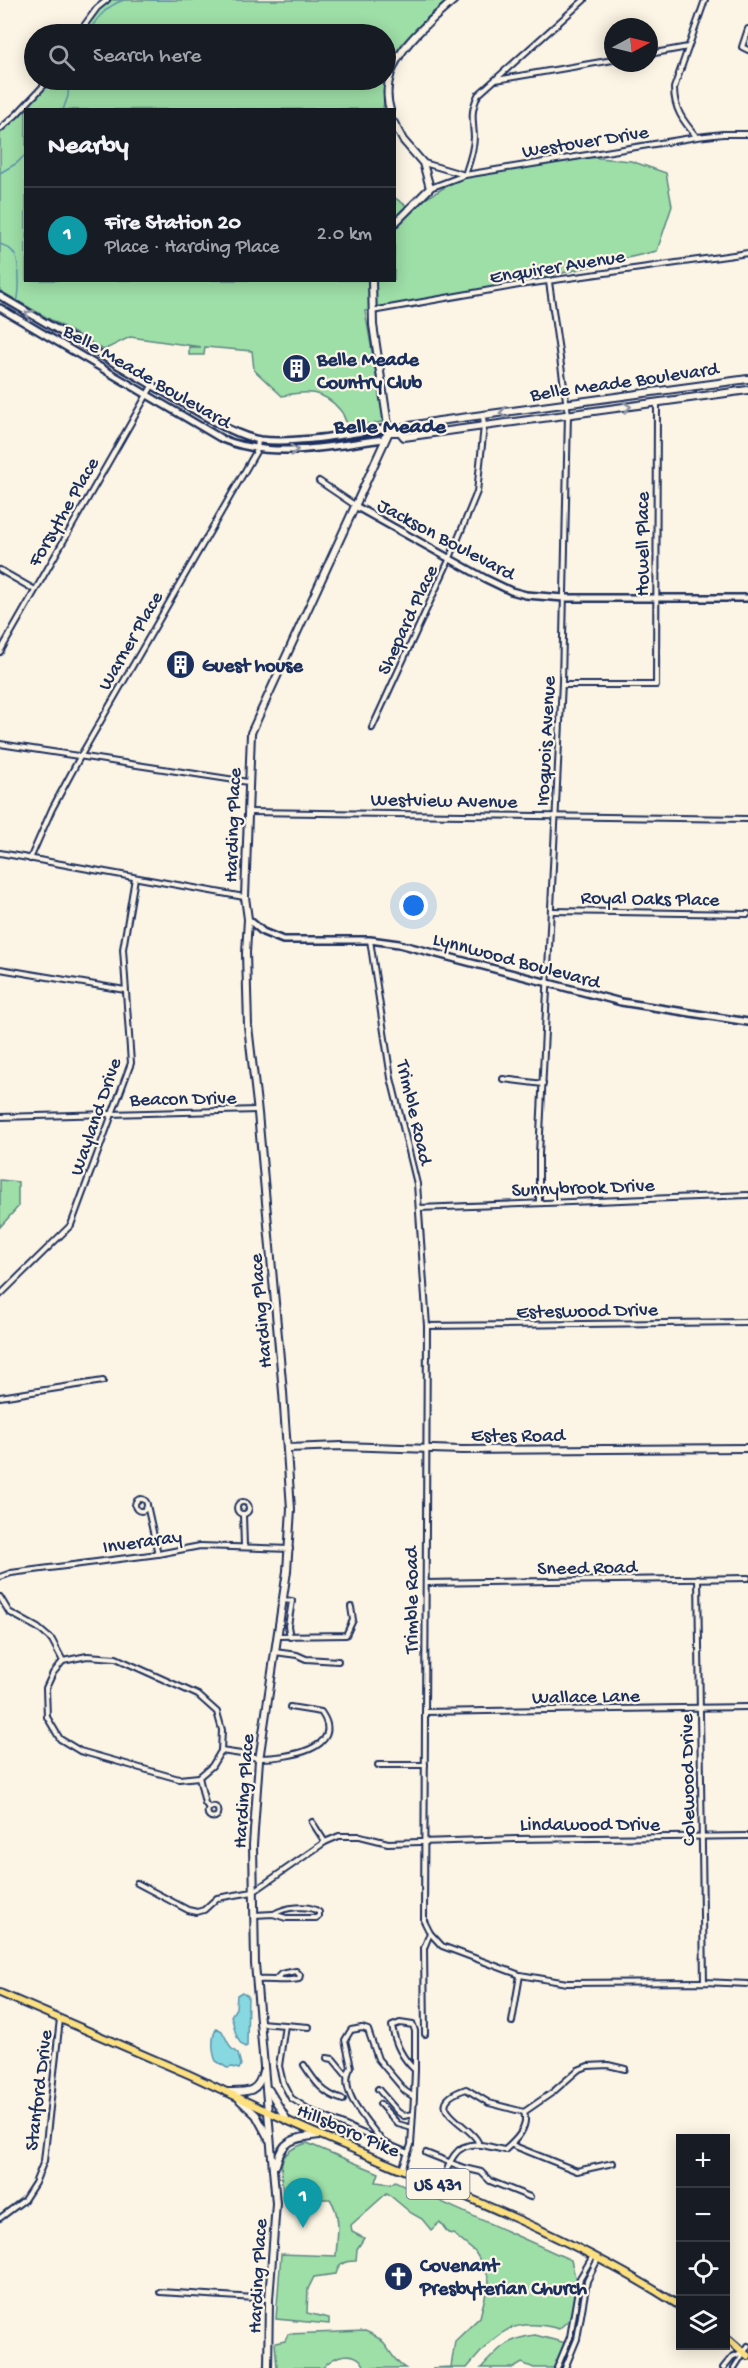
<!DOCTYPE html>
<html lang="en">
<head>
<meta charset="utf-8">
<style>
	:root { --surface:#171b24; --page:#20242c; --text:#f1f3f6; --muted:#9ea1a6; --line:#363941; --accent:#2563eb }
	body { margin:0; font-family:"Gochi Hand",sans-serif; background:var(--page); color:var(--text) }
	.controls { position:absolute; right:18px; bottom:18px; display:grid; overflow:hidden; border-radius:0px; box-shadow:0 3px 15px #0003 }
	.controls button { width:54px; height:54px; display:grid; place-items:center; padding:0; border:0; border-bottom:2px solid var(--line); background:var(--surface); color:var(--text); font:30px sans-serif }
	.compass { position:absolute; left:604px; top:18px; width:54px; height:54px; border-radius:50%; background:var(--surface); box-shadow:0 3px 15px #0003; rotate:83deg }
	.you { position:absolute; left:414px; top:906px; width:21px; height:21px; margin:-15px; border:4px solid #fff; border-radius:50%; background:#1a73e8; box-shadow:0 0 0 9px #1a73e833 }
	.badge { display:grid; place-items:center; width:39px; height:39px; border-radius:50%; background:var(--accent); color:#fff; font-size:20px; font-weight:700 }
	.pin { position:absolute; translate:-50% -50px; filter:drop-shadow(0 2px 3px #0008) }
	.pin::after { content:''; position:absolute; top:32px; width:21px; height:18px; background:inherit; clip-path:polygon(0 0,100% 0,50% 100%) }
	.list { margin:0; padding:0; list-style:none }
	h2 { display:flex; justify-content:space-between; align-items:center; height:78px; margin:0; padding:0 24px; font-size:26px }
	h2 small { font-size:20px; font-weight:400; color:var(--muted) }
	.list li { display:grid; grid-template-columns:39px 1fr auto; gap:18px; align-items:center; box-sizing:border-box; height:96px; padding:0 24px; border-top:2px solid var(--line) }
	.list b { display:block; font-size:22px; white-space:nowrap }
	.list p { margin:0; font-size:20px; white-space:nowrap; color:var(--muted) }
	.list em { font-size:20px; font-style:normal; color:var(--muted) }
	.icon { flex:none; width:33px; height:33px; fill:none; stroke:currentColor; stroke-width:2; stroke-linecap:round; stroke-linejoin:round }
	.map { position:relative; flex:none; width:748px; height:2368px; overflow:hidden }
	.search { position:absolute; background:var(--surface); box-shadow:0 3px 15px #0003; left:24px; top:24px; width:372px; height:66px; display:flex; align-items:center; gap:15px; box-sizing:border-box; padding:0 21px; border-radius:33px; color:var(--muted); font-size:22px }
	.panel { position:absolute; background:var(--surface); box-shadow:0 3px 15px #0003; left:24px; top:108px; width:372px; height:174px; border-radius:0px }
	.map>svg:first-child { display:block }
	.green { fill:#9edea7; stroke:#5c8682; stroke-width:1.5 }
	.water { fill:#87d8e0; stroke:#5c94ac; stroke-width:1.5 }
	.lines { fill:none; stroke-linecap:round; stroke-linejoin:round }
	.stream { stroke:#5c94ac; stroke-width:1.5 }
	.minor-casing { stroke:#1b2f5e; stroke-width:8 }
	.tertiary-casing { stroke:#1b2f5e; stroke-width:10 }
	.secondary-casing { stroke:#1b2f5e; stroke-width:10 }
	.primary-casing { stroke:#1b2f5e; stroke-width:10 }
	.minor { stroke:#fcf5e5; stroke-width:4 }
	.tertiary { stroke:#fcf5e5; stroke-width:5 }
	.secondary { stroke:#fcf5e5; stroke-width:6 }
	.primary { stroke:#fde080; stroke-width:6 }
	.oneway { stroke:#8c92a2 }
	.labels { text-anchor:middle; stroke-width:4.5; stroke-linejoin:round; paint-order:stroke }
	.shield { fill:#fcf5e5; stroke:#5e6a86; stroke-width:1.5 }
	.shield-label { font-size:18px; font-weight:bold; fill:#1b2f5e }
	.street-label { font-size:20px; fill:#1b2f5e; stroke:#fcf5e5 }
	.poi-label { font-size:20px; font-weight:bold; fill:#1b2f5e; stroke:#fcf5e5; text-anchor:start }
	.quarter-label { font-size:22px; font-weight:bold; fill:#1b2f5e; stroke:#fcf5e5 }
</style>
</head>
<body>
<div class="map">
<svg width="748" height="2368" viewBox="0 0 748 2368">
	<rect width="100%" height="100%" fill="#fcf5e5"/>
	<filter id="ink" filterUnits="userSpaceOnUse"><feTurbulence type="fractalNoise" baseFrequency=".0167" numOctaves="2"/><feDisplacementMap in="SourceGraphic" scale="12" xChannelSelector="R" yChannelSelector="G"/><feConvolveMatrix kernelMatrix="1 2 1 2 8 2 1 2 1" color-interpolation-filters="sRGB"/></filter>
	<g filter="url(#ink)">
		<!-- green -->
		<g class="green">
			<path d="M107,0H450C435,14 404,35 396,54C388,71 385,91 383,109L26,110V280H394L395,198L410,208L465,175L576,156L631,161L666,173L672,206L657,251L411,308L365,311L383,414L382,422L350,427C344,422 345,415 340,410C323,389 305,391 282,396L254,370L252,351L205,347L204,355H189V347H201L130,337L104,350L0,291V129L49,80H386V34H78L97,8Z"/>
			<path d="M0,1180L18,1182V1207L0,1227Z"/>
			<path d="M307,2143L379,2173L376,2182L391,2184L395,2181L571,2260L576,2281L571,2318L559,2329C511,2316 497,2333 467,2368H432L451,2367L455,2341L480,2317L489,2281L486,2270L475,2252L453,2234L448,2233L440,2222L431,2230L422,2219L411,2213L387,2193L351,2225L352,2232L364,2238L357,2249L356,2261C345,2261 339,2263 336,2274L314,2277L308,2289L307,2313L329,2318V2324L276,2319L281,2254L336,2256C337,2236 342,2217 330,2199H283C282,2168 273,2153 307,2143Z"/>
			<path d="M365,2331C391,2341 388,2358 405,2368H365C358,2348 333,2354 323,2368H277L275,2343L285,2341L288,2334Z"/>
			<path d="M535,2335L566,2343L554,2368H534L522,2363L514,2368H481C498,2349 508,2338 535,2335Z"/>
		</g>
		<!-- water -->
		<g class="water">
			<path d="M242,1992L248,1996L247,2046L245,2047C235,2041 235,2027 231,2016L236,2008L237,1995Z"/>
			<path d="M217,2028L222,2031L231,2048L238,2054L241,2065L239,2069L232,2067L227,2068L216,2061C212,2052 211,2036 217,2028Z"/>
		</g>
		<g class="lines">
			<!-- stream -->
			<g class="stream">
				<path d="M150,0H172"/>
				<path d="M87,34C97,19 105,6 124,0"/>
				<path d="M63,110L68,96L69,80"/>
				<path d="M0,173L17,163L26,154"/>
				<path d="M0,244C6,246 12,249 15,255C20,264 20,292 17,302"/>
			</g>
			<defs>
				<g id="minor">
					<path d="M748,29L742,47L748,50"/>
					<path d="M78,34L97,8L107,0"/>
					<path d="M649,54L688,47"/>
					<path d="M496,80L613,60"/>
					<path d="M0,129L16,115L49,80"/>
					<path d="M696,136C683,121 674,109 674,88L705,0"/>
					<path d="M424,163L465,175C469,163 474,150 474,137C473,119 470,113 478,95L584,0"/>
					<path d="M430,188L465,175L697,137L723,134H748"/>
					<path d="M372,311L519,285L748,253"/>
					<path d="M319,481L356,506"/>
					<path d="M0,570L35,590"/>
					<path d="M0,652L152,386"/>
					<path d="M562,685H656L657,403"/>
					<path d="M372,728L450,558L477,492L484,426L483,416"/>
					<path d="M0,744L248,782"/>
					<path d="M248,812L748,819"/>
					<path d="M0,853L244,897"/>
					<path d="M30,859L52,809L80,757L257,450L258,439"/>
					<path d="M551,911L748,914"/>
					<path d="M370,940L391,1078L417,1184L427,1326L424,1921L430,1933L442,1946L520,1975L567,1983L704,1982L748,1984"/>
					<path d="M0,969L125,990"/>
					<path d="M503,1079L543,1084"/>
					<path d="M0,1117L257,1110"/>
					<path d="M539,1203V1154L562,682L568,414L549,282"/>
					<path d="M419,1208L748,1195"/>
					<path d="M0,1295L71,1225L131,1063L123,949L135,878"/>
					<path d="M427,1326L748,1322"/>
					<path d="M0,1397L103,1381"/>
					<circle cx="141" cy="1505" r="6"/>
					<circle cx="243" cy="1508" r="6"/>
					<path d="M147,1505L158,1554"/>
					<path d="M243,1514L244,1546"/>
					<path d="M0,1577L11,1573L158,1554L200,1546L290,1549"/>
					<path d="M698,1578L704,1982"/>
					<path d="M426,1583L748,1578"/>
					<path d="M0,1597L9,1612L38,1628L52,1640L63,1661"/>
					<path d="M283,1600L292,1601L288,1626L290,1637"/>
					<path d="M278,1636L346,1635L353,1620L351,1607"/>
					<path d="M275,1652L297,1655L306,1659L338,1661"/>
					<path d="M87,1656L116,1658L198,1695L217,1712L222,1730L221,1751L212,1766L199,1777L179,1779L80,1751L60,1739L47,1717L46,1688L53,1673L63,1661Z"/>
					<path d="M425,1712L748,1707"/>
					<path d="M221,1751L248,1755L259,1759"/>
					<path d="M260,1758C284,1758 348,1750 321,1712L290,1707"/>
					<path d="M378,1765H425"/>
					<path d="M199,1777L205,1803L209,1808"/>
					<circle cx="213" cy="1812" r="5.5"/>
					<path d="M312,1822L325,1842"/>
					<path d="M137,1883L188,1910L197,1912L204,1910L217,1898L253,1892L325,1842L339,1836H360L388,1843L516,1839L748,1836"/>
					<path d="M254,1915L273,1914L286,1918H316L319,1916V1912C309,1904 285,1907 274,1914"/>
					<path d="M257,1980C272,1979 284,1982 299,1979L300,1975L296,1971L281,1974L276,1979"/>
					<path d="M512,2022L520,1975"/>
					<path d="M260,2023L309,2027"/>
					<path d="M285,2025L279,2066L283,2083L291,2098L311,2111L408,2153"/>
					<path d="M425,2034L424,1948L430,1933"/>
					<path d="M327,2058L333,2059L347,2076"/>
					<path d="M304,2065C315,2082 323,2094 343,2100"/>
					<path d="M378,2089L398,2112L404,2116L412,2114"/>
					<path d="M414,2096L415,2070C402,2058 395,2044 392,2026L400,2023L413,2025L415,2031V2070"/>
					<path d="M380,2104L398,2124L412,2128"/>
					<path d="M382,2141C369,2123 336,2091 351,2067L345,2040L351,2030L362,2028L368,2030L378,2059L405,2091L414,2097L411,2145L402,2169"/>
					<path d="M477,2145L478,2142C472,2125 416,2106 466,2089L489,2103L524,2112"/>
					<path d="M512,2145L577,2171L613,2163"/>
					<path d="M426,2153L464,2168L481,2172L490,2181L530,2197"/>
					<path d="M442,2185C448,2165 454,2141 481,2145C490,2146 497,2149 505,2150C516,2140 529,2128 524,2112L553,2092L578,2070L588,2066L608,2065L625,2069"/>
					<path d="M0,2218L24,2200L35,2183L44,2161L60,2019"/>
					<path d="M160,2292L269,2299"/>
					<path d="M557,2368L570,2337L580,2278L593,2256"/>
					<path d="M565,2368L577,2339L587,2281L598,2259"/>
					<path d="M723,2368L732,2357L743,2352"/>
					<path d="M734,2368L748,2346"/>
				</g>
				<g id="tertiary">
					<path d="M0,296L220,425C233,431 246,438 260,440C300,444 343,434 383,429L389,432L383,439C330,446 274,460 222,439L0,308"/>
					<path d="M357,507L486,579L511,591L526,595L564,598H748"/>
					<path d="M248,919L263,932L283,940H370L399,944L621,1002L748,1022"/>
				</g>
				<g id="secondary">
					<path d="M390,110C376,62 423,28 454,0"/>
					<path d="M394,123L403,140L423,163L430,188L394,224"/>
					<path d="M389,432H400L404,427L439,421L748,379"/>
					<path d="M400,432L404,437L748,390"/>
					<path d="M288,1448L341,1446L462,1450L748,1448"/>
					<path d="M269,2090L287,2120"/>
					<path d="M226,2092C247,2092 258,2094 263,2071"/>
					<path d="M240,2100L256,2115L269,2139"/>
					<path d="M276,2165C282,2139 295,2138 319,2135"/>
					<path d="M268,2368L269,2300L276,2203L255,1964L253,1845L259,1760L287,1571L291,1509L283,1392L258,1113L248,1026L246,953L248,919L245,897L251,733L389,432L373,325L372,280"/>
				</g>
				<g id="primary">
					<path d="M0,1993C62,2020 125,2047 188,2074C232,2094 275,2116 320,2135C441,2187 569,2234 680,2306"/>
					<path d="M726,2337L748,2356"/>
				</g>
			</defs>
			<!-- minor casing -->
			<use href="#minor" class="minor-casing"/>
			<!-- tertiary casing -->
			<use href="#tertiary" class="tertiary-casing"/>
			<!-- secondary casing -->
			<use href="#secondary" class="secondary-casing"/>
			<!-- primary casing -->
			<use href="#primary" class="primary-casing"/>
			<!-- minor -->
			<use href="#minor" class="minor"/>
			<!-- tertiary -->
			<use href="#tertiary" class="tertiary"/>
			<!-- secondary -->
			<use href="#secondary" class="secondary"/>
			<!-- primary -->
			<use href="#primary" class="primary"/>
		</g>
		<!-- one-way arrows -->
		<defs><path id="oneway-chevron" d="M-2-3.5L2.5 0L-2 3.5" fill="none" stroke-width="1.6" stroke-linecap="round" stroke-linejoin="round" transform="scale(1.5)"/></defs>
		<g class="oneway">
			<use href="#oneway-chevron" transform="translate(29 314) rotate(-149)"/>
			<use href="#oneway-chevron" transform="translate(627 407) rotate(-7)"/>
			<use href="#oneway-chevron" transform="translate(503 413) rotate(172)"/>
			<use href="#oneway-chevron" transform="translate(294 450) rotate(-4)"/>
		</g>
	</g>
	<!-- icons -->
	<defs>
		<symbol id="building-disc" viewBox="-11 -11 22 22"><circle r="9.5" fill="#1b2f5e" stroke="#fcf5e5"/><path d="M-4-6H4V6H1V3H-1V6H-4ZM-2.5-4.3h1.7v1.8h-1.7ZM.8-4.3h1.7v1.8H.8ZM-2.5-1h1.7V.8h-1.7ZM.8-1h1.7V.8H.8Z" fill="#fff"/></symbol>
		<symbol id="church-disc" viewBox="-11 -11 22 22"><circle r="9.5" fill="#1b2f5e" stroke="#fcf5e5"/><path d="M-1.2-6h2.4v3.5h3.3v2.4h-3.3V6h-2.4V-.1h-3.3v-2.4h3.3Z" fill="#fff"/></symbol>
	</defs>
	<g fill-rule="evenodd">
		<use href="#building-disc" x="280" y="352" width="33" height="33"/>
		<use href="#building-disc" x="164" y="648" width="33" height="33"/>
		<use href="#church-disc" x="382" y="2260" width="33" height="33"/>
	</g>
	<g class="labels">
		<!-- shield labels -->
		<rect class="shield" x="406.5" y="2169" width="63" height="30" rx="4.5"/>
		<g class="shield-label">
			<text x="438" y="2190">US 431</text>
		</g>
		<!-- street labels -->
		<g class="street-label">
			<text transform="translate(585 140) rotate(-9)" y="7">Westover Drive</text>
			<text transform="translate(557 265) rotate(-9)" y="7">Enquirer Avenue</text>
			<text transform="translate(148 375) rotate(30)" y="7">Belle Meade Boulevard</text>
			<text transform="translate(624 380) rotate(-8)" y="7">Belle Meade Boulevard</text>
			<text transform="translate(62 511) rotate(-60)" y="7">Forsythe Place</text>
			<text transform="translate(447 538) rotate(28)" y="7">Jackson Boulevard</text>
			<text transform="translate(641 544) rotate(-90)" y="7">Howell Place</text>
			<text transform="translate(406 619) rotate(-65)" y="7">Shepard Place</text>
			<text transform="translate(129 640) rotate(-60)" y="7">Warner Place</text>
			<text transform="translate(544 741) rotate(-87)" y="7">Iroquois Avenue</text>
			<text transform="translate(444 799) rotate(1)" y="7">Westview Avenue</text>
			<text transform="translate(231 825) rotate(-88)" y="7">Harding Place</text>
			<text transform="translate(650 897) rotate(1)" y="7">Royal Oaks Place</text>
			<text transform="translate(517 959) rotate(15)" y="7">Lynnwood Boulevard</text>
			<text transform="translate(183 1097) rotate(-1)" y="7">Beacon Drive</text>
			<text transform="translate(416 1112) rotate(77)" y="7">Trimble Road</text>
			<text transform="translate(94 1116) rotate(-71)" y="7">Wayland Drive</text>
			<text transform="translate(583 1186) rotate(-2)" y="7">Sunnybrook Drive</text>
			<text transform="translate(587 1309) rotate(-1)" y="7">Esteswood Drive</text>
			<text transform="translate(259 1311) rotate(-95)" y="7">Harding Place</text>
			<text x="518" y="1441">Estes Road</text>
			<text transform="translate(142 1540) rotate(-8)" y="7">Inveraray</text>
			<text transform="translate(587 1566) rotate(-1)" y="7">Sneed Road</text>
			<text transform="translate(410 1600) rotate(-90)" y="7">Trimble Road</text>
			<text transform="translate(586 1695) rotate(-1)" y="7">Wallace Lane</text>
			<text transform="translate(686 1780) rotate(-91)" y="7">Colewood Drive</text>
			<text transform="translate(242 1791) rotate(-86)" y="7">Harding Place</text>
			<text x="590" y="1830">Lindawood Drive</text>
			<text transform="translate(37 2090) rotate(-83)" y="7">Stanford Drive</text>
			<text transform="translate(349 2129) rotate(23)" y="7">Hillsboro Pike</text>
			<text transform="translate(256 2276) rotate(-87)" y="7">Harding Place</text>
		</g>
		<!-- poi labels -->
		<g class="poi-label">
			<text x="317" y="365">Belle Meade<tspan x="317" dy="23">Country Club</tspan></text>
			<text x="202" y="671">Guest house</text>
			<text x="420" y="2271">Covenant<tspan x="420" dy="23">Presbyterian Church</tspan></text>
		</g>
		<!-- quarter labels -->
		<g class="quarter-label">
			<text x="390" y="432">Belle Meade</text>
		</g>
	</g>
</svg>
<div class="controls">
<button>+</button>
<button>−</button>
<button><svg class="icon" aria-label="locate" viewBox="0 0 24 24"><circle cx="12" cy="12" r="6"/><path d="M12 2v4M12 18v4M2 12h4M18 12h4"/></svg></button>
<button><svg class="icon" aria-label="layers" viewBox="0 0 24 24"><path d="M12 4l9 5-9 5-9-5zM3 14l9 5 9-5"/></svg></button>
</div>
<svg class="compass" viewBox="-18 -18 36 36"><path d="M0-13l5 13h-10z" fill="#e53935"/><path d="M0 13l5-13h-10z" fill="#9ea1a6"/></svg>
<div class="you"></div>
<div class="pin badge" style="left:303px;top:2228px;background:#0f9aa8">1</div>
<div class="search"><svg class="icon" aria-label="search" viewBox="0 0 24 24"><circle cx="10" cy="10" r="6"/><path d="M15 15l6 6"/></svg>Search here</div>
<section class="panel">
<h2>Nearby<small></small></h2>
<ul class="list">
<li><span class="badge" style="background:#0f9aa8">1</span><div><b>Fire Station 20</b><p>Place · Harding Place</p></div><em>2.0 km</em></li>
</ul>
</section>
</div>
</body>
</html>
